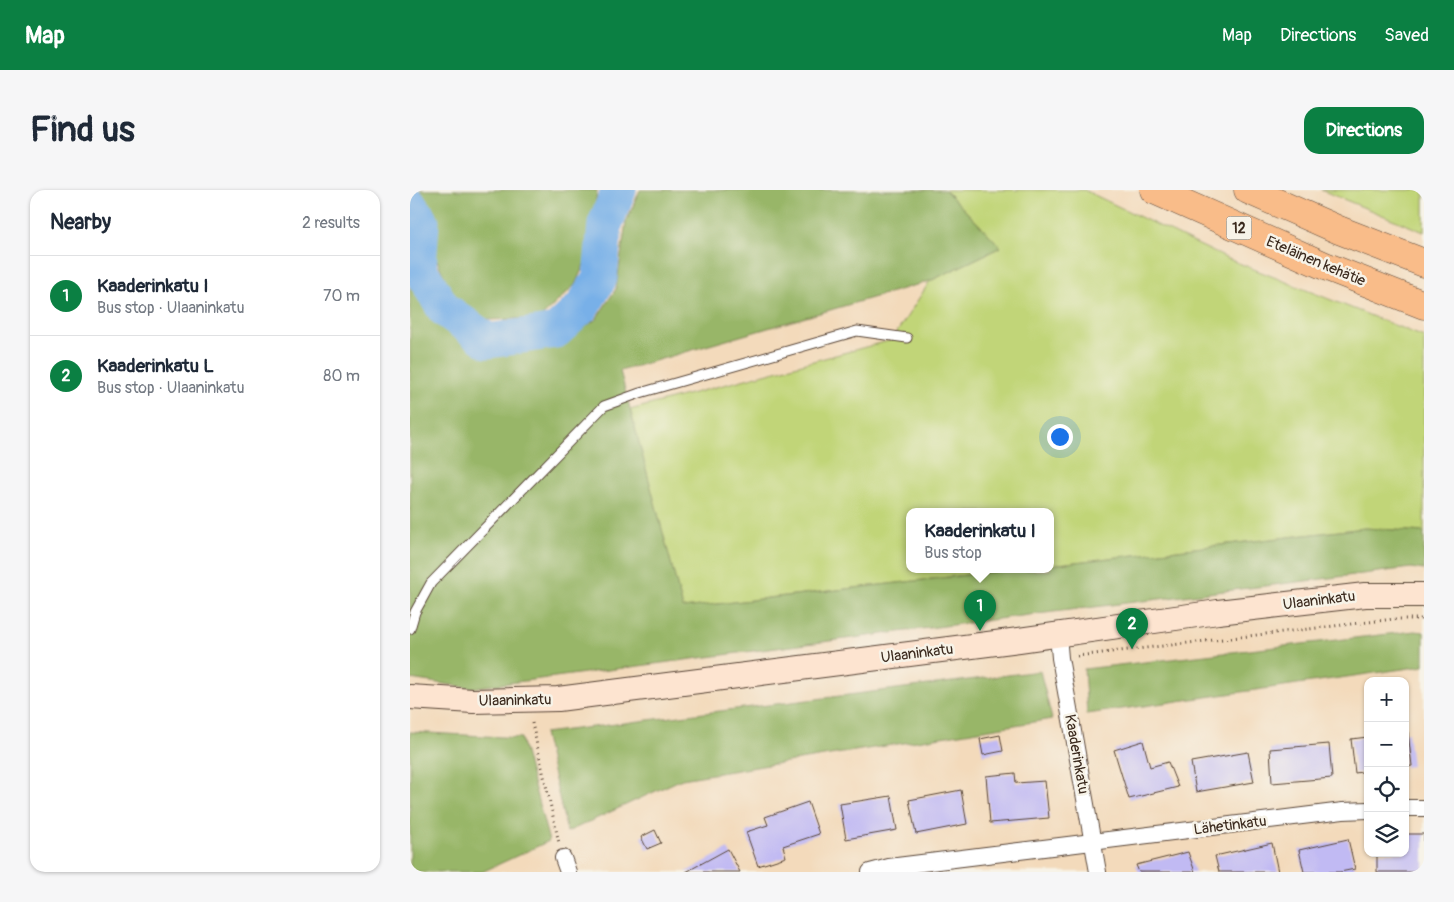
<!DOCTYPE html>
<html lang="en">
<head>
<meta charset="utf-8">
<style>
	:root { --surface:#fff; --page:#f6f6f7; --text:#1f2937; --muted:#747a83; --line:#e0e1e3; --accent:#0b8043 }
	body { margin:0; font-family:Pangolin,sans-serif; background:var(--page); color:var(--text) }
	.controls { position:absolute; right:15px; bottom:15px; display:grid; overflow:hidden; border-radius:10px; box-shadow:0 1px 4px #0004 }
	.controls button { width:45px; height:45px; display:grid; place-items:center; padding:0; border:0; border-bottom:1px solid var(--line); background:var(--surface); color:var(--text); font:25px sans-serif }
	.you { position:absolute; left:649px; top:246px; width:18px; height:18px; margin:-12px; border:4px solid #fff; border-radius:50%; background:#1a73e8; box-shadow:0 0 0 8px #1a73e833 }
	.badge { display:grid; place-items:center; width:32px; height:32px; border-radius:50%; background:var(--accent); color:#fff; font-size:16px; font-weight:700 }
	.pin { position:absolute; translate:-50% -41px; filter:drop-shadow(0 1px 2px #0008) }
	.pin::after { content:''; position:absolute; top:26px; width:18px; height:15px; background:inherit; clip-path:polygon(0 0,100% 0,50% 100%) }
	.popup { position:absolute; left:496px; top:318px; width:148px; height:65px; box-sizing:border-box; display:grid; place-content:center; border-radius:10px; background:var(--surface); filter:drop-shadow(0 1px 4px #0005); font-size:16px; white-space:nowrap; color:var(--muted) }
	.popup b { font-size:19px; color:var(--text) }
	.popup::after { content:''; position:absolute; left:50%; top:100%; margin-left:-10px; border:10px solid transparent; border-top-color:var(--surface) }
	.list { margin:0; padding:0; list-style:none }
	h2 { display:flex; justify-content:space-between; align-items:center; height:65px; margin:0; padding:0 20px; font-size:21px }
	h2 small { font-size:16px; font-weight:400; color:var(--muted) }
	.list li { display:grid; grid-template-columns:32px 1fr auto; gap:15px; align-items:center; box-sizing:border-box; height:80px; padding:0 20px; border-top:1px solid var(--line) }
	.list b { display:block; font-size:19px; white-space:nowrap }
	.list p { margin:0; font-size:16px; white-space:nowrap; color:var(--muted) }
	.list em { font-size:16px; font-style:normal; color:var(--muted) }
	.icon { flex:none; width:28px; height:28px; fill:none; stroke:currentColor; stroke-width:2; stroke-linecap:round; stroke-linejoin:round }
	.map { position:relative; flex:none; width:1014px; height:682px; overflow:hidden; border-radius:15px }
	header { display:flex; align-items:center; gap:30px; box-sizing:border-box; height:70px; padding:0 25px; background:var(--accent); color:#fff }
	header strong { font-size:24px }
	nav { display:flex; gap:28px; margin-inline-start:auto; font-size:18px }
	.intro { display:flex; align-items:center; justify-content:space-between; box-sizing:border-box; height:120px; padding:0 30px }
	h1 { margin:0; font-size:35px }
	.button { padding:12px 22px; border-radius:15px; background:var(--accent); color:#fff; font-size:18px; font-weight:700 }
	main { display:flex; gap:30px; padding:0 30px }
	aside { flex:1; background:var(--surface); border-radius:15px; box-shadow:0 1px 4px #0004 }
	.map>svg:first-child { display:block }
	.green { fill:#c1d578; stroke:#7e804b }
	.forest { fill:#98b668; stroke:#6a7043 }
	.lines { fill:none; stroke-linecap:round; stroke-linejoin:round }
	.river { stroke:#78b0e8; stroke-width:35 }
	.building { fill:#c1baf3 }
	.lane-casing { stroke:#574436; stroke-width:11 }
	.street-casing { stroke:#574436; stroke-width:18 }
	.secondary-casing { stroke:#574436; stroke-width:26 }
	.highway-casing { stroke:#574436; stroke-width:29 }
	.path { stroke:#574436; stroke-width:3; stroke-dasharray:1 4; stroke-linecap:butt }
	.lane { stroke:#fff; stroke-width:9 }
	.street { stroke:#fff; stroke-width:16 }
	.secondary { stroke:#fde4d0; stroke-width:24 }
	.highway { stroke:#f9bc89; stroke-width:28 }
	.labels { text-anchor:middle; stroke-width:5; stroke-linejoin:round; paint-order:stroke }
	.shield { fill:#f7f3e8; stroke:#73665b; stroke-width:1 }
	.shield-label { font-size:14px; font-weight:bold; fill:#3b2a1e }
	.street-label { font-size:15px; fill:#3b2a1e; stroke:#f7f3e8 }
</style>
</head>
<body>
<header>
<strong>Map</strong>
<nav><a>Map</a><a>Directions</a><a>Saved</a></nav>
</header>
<div class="intro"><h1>Find us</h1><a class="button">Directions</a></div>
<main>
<aside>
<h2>Nearby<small>2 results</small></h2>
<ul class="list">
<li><span class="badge">1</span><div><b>Kaaderinkatu I</b><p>Bus stop · Ulaaninkatu</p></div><em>70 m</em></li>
<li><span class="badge">2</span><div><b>Kaaderinkatu L</b><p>Bus stop · Ulaaninkatu</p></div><em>80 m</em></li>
</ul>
</aside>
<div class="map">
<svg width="1014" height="682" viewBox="0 0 1014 682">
	<rect width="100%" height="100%" fill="#f7f3e8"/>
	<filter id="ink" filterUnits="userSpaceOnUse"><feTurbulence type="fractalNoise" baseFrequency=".02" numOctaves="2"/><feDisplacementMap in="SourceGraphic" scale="10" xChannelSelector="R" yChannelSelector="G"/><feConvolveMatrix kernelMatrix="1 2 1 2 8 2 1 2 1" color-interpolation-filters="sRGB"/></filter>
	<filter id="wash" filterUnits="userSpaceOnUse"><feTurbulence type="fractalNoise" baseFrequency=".0096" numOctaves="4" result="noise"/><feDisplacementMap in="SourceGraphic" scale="20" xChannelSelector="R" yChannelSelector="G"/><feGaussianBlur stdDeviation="1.12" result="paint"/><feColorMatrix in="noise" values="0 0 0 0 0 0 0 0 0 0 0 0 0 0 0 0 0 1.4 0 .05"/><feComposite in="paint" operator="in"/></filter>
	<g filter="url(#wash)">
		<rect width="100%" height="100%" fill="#f3dabb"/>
		<!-- green -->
		<g class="green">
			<path d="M535,0H674L816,68L1014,147V342L955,338L640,375V322H500V380H599L273,418L220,220L482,150L520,91L591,57Z"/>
			<path d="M911,0H1014V42Z"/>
		</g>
		<!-- forest -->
		<g class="forest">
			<path d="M10,0H187L181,59L165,95L130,128L76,130L43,108L23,61L25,24Z"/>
			<path d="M230,0H535L591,57L520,91L210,181L273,418L599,380H640V375L955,338L1014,342V380L1001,378L603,427L61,498L0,489V74L23,129L77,166L152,154L186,129L206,99L216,32Z"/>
			<path d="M1005,441L1014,442V476L677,524L674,479Z"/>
			<path d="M630,481L642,529L272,589L157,642L134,543Z"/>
			<path d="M0,542L111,548L139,651L72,682H0Z"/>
		</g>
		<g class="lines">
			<!-- river -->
			<path class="river" d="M0,15L12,32L9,78L34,119L78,151L146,141L172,117L190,88L195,34L209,0"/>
		</g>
		<g id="blocks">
			<!-- building -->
			<g class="building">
				<path d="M998,542L1002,576L995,577V543Z"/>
				<path d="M590,545L593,561L573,565L570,549Z"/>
				<path d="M958,547V581L945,583L941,549Z"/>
				<path d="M733,551L740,577L758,572L768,597L719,609L704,560Z"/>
				<path d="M919,554L922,588L862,593L860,559Z"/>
				<path d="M838,562L844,592L786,602L781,572Z"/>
				<path d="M605,583L606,593L635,591L639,628L580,633L576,586Z"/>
				<path d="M551,600L557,634L506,644L499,610Z"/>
				<path d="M481,606L487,640L436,649L430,614Z"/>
				<path d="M398,612L409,644L373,656L376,667L348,676L336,642L358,635L355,627Z"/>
				<path d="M245,640L251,653L237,659L231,647Z"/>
				<path d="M995,644H1014V682H967V663H995Z"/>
				<path d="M938,649L945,679L930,682H894L889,660Z"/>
				<path d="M862,653L868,682H809L805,666Z"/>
				<path d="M318,659L330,682H276Z"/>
				<path d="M778,662L785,682H729L726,675Z"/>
			</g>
		</g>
	</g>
	<g filter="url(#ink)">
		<use href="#blocks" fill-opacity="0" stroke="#574436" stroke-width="1"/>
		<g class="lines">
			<defs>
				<path id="lane" d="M0,439L5,422L21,393L194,216L230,203L447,141L497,148"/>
				<g id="street">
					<path d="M648,445L650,468L688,682"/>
					<path d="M995,618H1014"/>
					<path d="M153,668L158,682"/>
					<path d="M460,682L479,677L933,621L958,620"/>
				</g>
				<path id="secondary" d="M0,507L63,511L148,509L609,450L808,422L955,405H1014"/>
				<g id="highway">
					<path d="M744,0L915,76L1014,115"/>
					<path d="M838,0L929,40L1014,73"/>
				</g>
			</defs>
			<!-- lane casing -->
			<use href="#lane" class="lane-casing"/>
			<!-- street casing -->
			<use href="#street" class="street-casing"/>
			<!-- secondary casing -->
			<use href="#secondary" class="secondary-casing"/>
			<!-- highway casing -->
			<use href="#highway" class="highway-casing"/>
			<!-- path -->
			<g class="path">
				<path d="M667,466L984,429H1014"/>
				<path d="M122,533L149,653"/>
			</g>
			<!-- lane -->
			<use href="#lane" class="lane"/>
			<!-- street -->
			<use href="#street" class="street"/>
			<!-- secondary -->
			<use href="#secondary" class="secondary"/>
			<!-- highway -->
			<use href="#highway" class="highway"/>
		</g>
	</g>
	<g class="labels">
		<!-- shield labels -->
		<rect class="shield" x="816.5" y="26.5" width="25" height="23" rx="4"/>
		<g class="shield-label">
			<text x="829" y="43">12</text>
		</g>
		<!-- street labels -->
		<g class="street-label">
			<text transform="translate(906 71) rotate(23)" y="5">Eteläinen kehätie</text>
			<text transform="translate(909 410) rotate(-7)" y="5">Ulaaninkatu</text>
			<text transform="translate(507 463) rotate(-7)" y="5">Ulaaninkatu</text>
			<text transform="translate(105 510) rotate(-1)" y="5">Ulaaninkatu</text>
			<text transform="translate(667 564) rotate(80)" y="5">Kaaderinkatu</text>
			<text transform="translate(820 635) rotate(-7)" y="5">Lähetinkatu</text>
		</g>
	</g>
</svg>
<div class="controls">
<button>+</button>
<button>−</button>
<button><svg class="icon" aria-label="locate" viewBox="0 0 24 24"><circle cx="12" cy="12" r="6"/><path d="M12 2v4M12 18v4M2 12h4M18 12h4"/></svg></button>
<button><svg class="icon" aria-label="layers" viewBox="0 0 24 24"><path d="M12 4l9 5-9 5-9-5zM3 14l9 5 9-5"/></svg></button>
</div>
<div class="you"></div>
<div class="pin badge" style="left:570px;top:441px">1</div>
<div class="popup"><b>Kaaderinkatu I</b>Bus stop</div>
<div class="pin badge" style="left:722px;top:459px">2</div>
</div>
</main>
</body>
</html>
